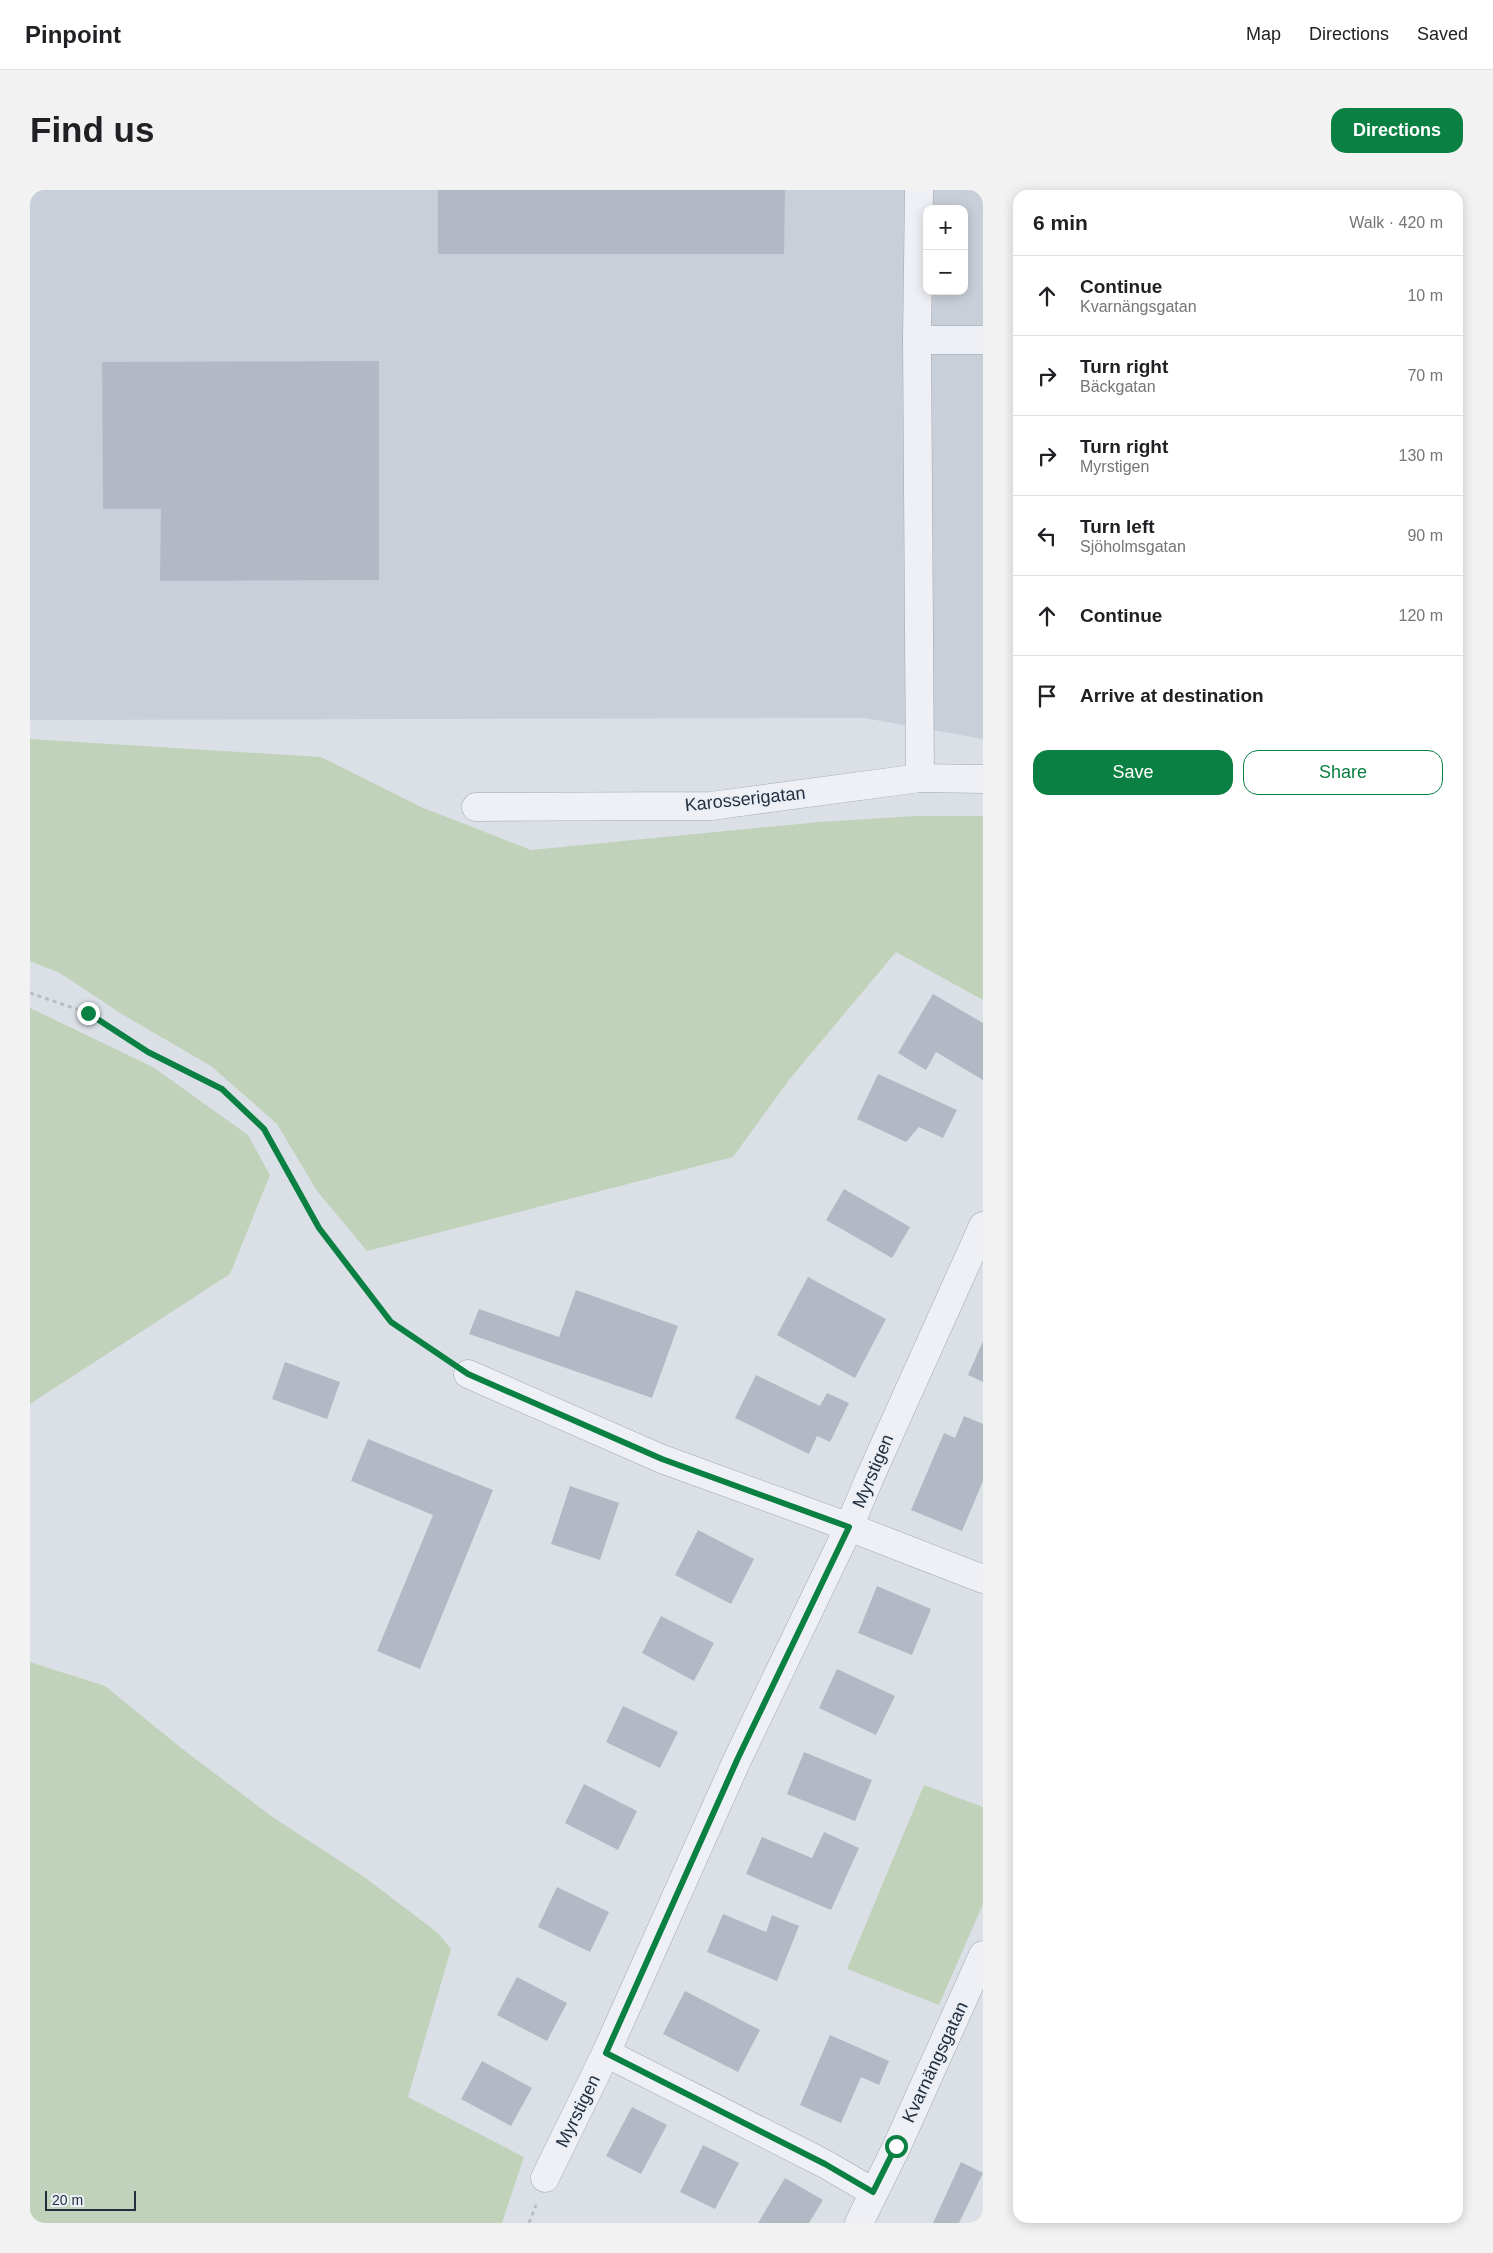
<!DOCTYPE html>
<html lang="en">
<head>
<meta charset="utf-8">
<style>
	:root { --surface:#fff; --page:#f2f2f2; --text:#202124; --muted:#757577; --line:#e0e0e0; --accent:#0b8043 }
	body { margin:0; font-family:Helvetica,sans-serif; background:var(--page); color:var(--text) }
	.controls { position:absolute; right:15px; top:15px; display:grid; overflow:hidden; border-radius:10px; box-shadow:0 2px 12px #0003 }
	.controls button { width:45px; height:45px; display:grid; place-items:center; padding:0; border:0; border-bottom:1px solid var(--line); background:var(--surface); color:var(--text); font:25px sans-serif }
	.scale { position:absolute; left:15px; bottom:12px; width:91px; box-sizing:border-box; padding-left:5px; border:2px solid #242e3e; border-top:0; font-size:14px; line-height:18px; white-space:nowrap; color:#242e3e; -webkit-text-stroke:4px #eaeff5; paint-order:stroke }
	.stop { position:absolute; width:15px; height:15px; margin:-11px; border:4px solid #0b8043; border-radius:50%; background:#fff }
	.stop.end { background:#0b8043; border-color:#fff; box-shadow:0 1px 5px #0008 }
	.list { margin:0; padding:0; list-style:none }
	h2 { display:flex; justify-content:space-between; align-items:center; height:65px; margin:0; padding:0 20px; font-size:21px }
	h2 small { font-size:16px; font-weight:400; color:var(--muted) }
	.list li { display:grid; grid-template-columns:32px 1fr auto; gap:15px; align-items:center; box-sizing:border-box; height:80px; padding:0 20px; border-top:1px solid var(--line) }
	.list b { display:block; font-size:19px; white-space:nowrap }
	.list p { margin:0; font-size:16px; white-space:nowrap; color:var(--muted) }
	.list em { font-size:16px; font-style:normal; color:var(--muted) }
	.actions { display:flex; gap:10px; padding:15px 20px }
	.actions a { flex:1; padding:11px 0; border:1px solid var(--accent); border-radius:15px; text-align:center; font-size:18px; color:var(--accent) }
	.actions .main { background:var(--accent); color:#fff }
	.icon { flex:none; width:28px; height:28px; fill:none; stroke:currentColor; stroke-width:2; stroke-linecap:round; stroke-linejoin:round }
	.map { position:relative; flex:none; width:953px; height:2033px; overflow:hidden; border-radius:15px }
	header { display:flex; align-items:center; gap:30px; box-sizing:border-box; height:70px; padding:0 25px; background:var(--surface); border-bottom:1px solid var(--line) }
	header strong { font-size:24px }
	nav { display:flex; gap:28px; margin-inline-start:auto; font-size:18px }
	.intro { display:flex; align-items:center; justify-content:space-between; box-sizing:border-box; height:120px; padding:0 30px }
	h1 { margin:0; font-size:35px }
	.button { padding:12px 22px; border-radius:15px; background:var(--accent); color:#fff; font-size:18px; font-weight:700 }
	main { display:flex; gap:30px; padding:0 30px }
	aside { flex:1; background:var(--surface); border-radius:15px; box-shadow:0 2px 12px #0003 }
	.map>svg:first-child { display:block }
	.built { fill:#c9cfd9; fill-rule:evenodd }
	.green { fill:#c1d2bb }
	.building { fill:#b2b9c4 }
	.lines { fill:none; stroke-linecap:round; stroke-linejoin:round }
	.minor-casing { stroke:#a0a7b1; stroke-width:29 }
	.path { stroke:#b9bec5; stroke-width:3; stroke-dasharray:4 4; stroke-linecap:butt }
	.minor { stroke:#eef0f5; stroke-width:28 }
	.route { stroke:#0b8043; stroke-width:6 }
	.labels { text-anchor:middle; stroke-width:4; stroke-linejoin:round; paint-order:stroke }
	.street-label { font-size:18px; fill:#242e3e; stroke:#eaeff5 }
</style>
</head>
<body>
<header>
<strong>Pinpoint</strong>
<nav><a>Map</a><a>Directions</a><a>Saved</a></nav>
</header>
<div class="intro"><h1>Find us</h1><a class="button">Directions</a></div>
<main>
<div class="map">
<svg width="953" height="2033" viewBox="0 0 953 2033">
	<rect width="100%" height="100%" fill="#dbe0e7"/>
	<!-- built -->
	<path class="built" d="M0,0H953V549L834,528L0,530ZM897,19H934V101H897Z"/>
	<!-- green -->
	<g class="green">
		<path d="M0,549L291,567L391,617L501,660L789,632L885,626H953V810L866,762L759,890L703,967L337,1061L287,1001L247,934L181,876L90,823L30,783L0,771Z"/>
		<path d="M0,818L123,877L218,945L240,985L200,1084L0,1214Z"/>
		<path d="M0,1472L75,1496L155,1561L244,1628L333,1686L408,1743L421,1759L378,1907L494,1967L472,2033H0Z"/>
		<path d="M894,1595L953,1617V1714L909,1815L817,1779Z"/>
	</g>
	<!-- building -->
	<g class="building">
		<path d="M408,0H755L754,64H408Z"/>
		<path d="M349,171V390L130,391L131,319H73L72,172Z"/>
		<path d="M903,804L953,833V890L906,862L896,880L868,863Z"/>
		<path d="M848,884L927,920L913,948L889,937L876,952L827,929Z"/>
		<path d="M814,999L880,1037L862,1068L796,1030Z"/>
		<path d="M778,1087L856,1129L825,1188L747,1145Z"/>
		<path d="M546,1100L648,1136L622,1208L439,1144L449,1119L529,1147Z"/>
		<path d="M953,1151V1192L938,1185Z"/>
		<path d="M255,1172L310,1192L297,1229L242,1209Z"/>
		<path d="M726,1185L790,1216L797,1203L819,1213L800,1252L787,1246L779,1264L705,1228Z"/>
		<path d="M934,1226L953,1234V1291L932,1341L881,1320L914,1243L925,1248Z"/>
		<path d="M338,1249L463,1300L390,1479L347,1461L403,1325L321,1291Z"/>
		<path d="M540,1296L589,1313L570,1370L521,1354Z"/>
		<path d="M668,1340L724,1369L701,1414L645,1385Z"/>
		<path d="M847,1396L901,1419L882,1465L828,1443Z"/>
		<path d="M631,1426L684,1453L664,1491L612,1463Z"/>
		<path d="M807,1479L865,1506L846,1545L789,1518Z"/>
		<path d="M593,1516L648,1542L630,1578L576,1552Z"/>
		<path d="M774,1562L842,1590L825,1631L757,1604Z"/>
		<path d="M554,1594L607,1621L588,1660L535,1633Z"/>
		<path d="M794,1642L829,1658L801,1720L716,1684L732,1647L782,1668Z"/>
		<path d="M527,1697L579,1722L560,1762L508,1737Z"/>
		<path d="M693,1724L736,1742L742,1725L769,1736L747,1791L677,1762Z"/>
		<path d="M487,1787L537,1813L517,1851L467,1825Z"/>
		<path d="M655,1801L730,1840L708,1882L633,1844Z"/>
		<path d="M800,1845L859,1871L849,1895L831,1887L811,1933L770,1915Z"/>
		<path d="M452,1871L502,1898L481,1936L431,1909Z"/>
		<path d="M602,1917L637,1935L611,1984L576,1966Z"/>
		<path d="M673,1955L709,1973L685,2019L650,2002Z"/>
		<path d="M931,1972L953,1983L929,2033H903Z"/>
		<path d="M755,1988L793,2010L779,2033H728Z"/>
	</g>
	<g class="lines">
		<defs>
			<g id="minor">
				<path d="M889,0L887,150L890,588"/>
				<path d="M887,150H953"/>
				<path d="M446,617L681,616L890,588L953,589"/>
				<path d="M438,1184L632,1269L819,1337L953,1389"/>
				<path d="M576,1863L795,1974L843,2002"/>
				<path d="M515,1988L576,1863L708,1568L819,1337L840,1287L953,1036"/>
				<path d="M829,2033L867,1956L953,1765"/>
			</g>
		</defs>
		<!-- minor casing -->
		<use href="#minor" class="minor-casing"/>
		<!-- path -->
		<g class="path">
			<path d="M0,803L58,823L118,861L192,899L234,939L289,1038L361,1132L415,1168"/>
			<path d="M499,2033L506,2015"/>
		</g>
		<!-- minor -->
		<use href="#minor" class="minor"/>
	</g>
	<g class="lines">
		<!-- route -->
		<path class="route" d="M58,823L118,862L192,899L234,939L289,1038L361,1132L438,1184L632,1269L819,1337L708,1568L576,1863L795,1974L843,2002L866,1956"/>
	</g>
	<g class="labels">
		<!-- street labels -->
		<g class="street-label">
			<text transform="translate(715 609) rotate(-6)" y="6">Karosserigatan</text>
			<text transform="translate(843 1281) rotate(-67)" y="6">Myrstigen</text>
			<text transform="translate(905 1872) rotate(-65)" y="6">Kvarnängsgatan</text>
			<text transform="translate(548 1921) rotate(-64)" y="6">Myrstigen</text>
		</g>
	</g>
</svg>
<div class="controls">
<button>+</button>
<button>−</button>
</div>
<div class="scale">20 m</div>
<div class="stop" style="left:866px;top:1956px"></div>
<div class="stop end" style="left:58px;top:823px"></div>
</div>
<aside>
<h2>6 min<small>Walk · 420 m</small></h2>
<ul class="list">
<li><svg class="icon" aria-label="ahead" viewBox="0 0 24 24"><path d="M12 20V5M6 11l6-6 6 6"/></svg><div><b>Continue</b><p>Kvarnängsgatan</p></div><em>10 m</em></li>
<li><svg class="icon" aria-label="right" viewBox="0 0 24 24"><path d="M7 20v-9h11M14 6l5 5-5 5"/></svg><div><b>Turn right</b><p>Bäckgatan</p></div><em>70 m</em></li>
<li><svg class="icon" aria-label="right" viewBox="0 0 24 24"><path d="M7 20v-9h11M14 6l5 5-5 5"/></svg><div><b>Turn right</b><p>Myrstigen</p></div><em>130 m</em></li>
<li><svg class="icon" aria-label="left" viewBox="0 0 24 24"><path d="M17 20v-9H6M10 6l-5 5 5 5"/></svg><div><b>Turn left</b><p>Sjöholmsgatan</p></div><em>90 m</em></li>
<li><svg class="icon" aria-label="ahead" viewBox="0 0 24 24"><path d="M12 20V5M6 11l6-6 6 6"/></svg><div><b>Continue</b></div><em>120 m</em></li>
<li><svg class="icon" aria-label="arrive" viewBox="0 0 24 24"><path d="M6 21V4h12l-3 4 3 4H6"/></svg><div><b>Arrive at destination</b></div></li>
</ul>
<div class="actions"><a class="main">Save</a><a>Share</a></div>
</aside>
</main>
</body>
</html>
